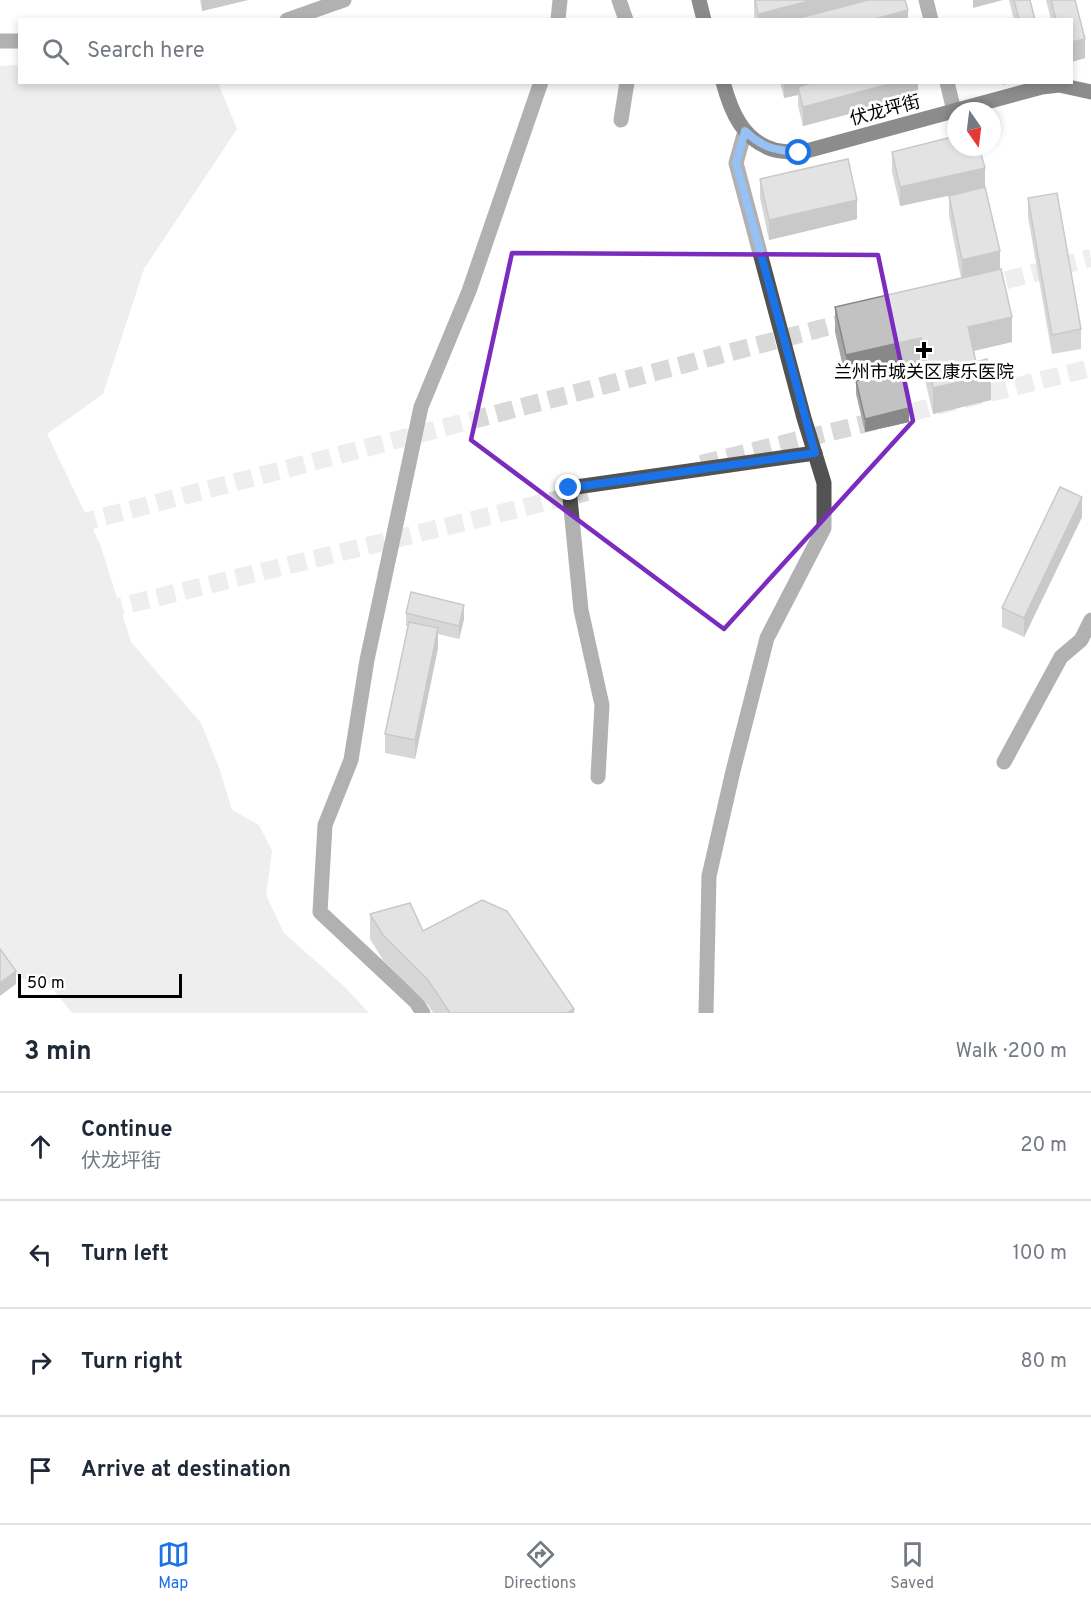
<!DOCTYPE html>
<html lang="en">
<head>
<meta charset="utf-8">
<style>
	:root { --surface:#fff; --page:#f2f2f3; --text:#1f2937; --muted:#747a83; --line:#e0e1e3; --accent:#1a73e8 }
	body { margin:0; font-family:Overpass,"Noto Sans SC",sans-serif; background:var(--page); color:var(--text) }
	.compass { position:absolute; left:947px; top:102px; width:54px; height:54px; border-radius:50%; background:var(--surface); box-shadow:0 3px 9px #0003; rotate:166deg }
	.scale { position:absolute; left:18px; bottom:15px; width:164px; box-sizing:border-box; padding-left:6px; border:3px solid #000; border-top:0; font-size:16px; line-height:21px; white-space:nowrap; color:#000; -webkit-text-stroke:4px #fff; paint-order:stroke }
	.stop { position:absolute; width:18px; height:18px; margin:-14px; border:4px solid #1a73e8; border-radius:50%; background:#fff }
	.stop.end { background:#1a73e8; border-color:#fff; box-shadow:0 2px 6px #0008 }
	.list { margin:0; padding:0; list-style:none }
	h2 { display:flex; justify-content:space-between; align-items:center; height:78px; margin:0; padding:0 24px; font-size:26px }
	h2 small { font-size:20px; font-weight:400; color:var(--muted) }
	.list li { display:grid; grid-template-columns:39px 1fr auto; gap:18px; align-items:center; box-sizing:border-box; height:108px; padding:0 24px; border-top:2px solid var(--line) }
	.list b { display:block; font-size:22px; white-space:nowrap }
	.list p { margin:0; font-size:20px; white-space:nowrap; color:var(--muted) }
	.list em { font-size:20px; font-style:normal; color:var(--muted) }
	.icon { flex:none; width:33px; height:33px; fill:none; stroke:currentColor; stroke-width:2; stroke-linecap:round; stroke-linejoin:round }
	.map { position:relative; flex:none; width:1091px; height:1013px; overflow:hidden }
	.search { position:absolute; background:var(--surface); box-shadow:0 3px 9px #0003; left:18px; right:18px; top:18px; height:66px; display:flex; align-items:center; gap:15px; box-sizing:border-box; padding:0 21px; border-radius:0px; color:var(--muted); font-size:22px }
	.sheet { height:510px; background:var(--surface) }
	nav { display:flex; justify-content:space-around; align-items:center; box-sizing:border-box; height:84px; border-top:2px solid var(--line); background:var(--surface); font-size:16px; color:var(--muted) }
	nav a { display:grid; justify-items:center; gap:3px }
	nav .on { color:var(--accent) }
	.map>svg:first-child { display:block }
	.green { fill:#d9d9d9 }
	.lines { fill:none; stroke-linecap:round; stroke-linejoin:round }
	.highway-tunnel { stroke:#d9d9d9; stroke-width:18; stroke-dasharray:18 9; stroke-linecap:butt }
	.minor { stroke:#525252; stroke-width:15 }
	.major { stroke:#000; stroke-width:15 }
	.wall { fill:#a7a7a7 }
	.shaded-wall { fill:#888 }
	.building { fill:#c2c2c2; stroke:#888; stroke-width:1.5 }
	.route { stroke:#1a73e8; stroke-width:8 }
	.marked { fill:none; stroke:#7b2cbf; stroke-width:4.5; stroke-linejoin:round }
	.poi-dot { fill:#000; stroke:#fff; stroke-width:2 }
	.labels { text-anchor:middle; stroke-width:6; stroke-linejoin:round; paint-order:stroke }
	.street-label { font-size:18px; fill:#000; stroke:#fff }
	.poi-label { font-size:18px; fill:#000; stroke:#fff }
</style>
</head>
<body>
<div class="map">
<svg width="1091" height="1013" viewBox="0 0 1091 1013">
	<rect width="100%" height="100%" fill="#fff"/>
	<!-- green -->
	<path class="green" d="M19,65L20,82L218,83L237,129L144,269L103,394L47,434L100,544L131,642L201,723L220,770L232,810L259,825L272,851L266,895L284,933L346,988L369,1013H72L48,983L21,979L0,955V66Z"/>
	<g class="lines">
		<!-- highway-tunnel -->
		<g class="highway-tunnel">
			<path d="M980,287L1091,258"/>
			<path d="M701,464L1091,368"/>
			<path d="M0,544L857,319"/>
			<path d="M0,636L587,492"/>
		</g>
		<!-- minor -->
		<g class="minor">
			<path d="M619,0L626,20"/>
			<path d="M926,0L931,20"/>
			<path d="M287,20L344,0"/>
			<path d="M558,20L560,0"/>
			<path d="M0,41H20"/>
			<path d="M947,82L954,111"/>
			<path d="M621,120L627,82"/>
			<path d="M1004,762L1061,657L1081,640L1091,620"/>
			<path d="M598,777L602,705L581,610L569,488L815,453"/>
			<path d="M423,1013L416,1002L320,912L325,825L351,760L367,660L421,407L469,291L541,82"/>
			<path d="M706,1013L709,876L733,771L767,638L824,528V483L804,418L736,163L745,131"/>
		</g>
		<!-- major -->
		<g class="major">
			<path d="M699,0L704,20"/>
			<path d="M723,82C731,112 743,141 775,150C783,152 792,152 799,153L1042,87L1059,85L1091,92"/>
		</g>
	</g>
	<!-- wall -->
	<g class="wall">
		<path d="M200,0H248L202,11Z"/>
		<path d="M752,0H905L908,20H755L754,15V0Z"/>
		<path d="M1009,0H1030L1035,20H1014Z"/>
		<path d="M1046,0H1075L1085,58L1071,62V20H1051Z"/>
		<path d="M780,82H918V96L803,126L798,106V95L784,98Z"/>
		<path d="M892,152L985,187L1000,269L1012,342L974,351L976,362L991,400L933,414L921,363L846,380L835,332V307L961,278L949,216V196L965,192L900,206L892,172Z"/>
		<path d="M760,179L857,219L769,240L760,198Z"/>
		<path d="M1028,198L1081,329V349L1052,354L1028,217Z"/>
		<path d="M856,381L909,422L865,432L856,394Z"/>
		<path d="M1082,517L1024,637L1002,627V608Z"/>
		<path d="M406,613L464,619L459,639L438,634V648L415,759L385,753V734L408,626H406Z"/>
		<path d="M370,914L423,931L574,1013H433L428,1005L383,960L370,939Z"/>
	</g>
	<!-- shaded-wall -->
	<g class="shaded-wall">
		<path d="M202,0H248L202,11Z"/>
		<path d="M813,0H888L813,20H758V14Z"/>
		<path d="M973,0H1003L973,8Z"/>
		<path d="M908,10V20H871Z"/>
		<path d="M1085,39V58L1071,62V42Z"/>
		<path d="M784,82H845L798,87V95L784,98Z"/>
		<path d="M897,82H918V96L803,126V107Z"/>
		<path d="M1003,82H1014L1003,85Z"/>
		<path d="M985,168V188L900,206V187Z"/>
		<path d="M857,200V219L769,240V220Z"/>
		<path d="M1000,251V270L962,280V260Z"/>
		<path d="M1012,317V342L968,352V327Z"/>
		<path d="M921,338V363L846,380V355Z"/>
		<path d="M991,375V400L933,414V388Z"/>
		<path d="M909,408V422L865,432V419Z"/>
		<path d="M1082,497V517L1024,637V618Z"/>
		<path d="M464,605V619L459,639V626Z"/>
		<path d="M438,628V648L415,759V740Z"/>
		<path d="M16,971V984L0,996V983Z"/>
		<path d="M574,1009V1013H567Z"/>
	</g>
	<!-- building -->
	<g class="building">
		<path d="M755,0H813L758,14Z"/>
		<path d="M868,0H905L908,10L871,20H792Z"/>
		<path d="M1014,0H1030L1035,20H1019Z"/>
		<path d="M1051,0H1075L1085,39L1071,42V20H1056Z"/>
		<path d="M814,82H897L803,107L798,87Z"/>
		<path d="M956,136V147H979L985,168L900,187L892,152Z"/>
		<path d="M848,159L857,200L769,220L760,179Z"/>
		<path d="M985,187L1000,251L962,260L949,196Z"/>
		<path d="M1057,193L1081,329L1052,335L1028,198Z"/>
		<path d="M1001,269L1012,317L968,327L976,362L987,359L991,375L933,388L921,338L846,355L835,307Z"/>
		<path d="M901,371L909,408L865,419L856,381Z"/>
		<path d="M1060,487L1082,497L1024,618L1002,608Z"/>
		<path d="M411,592L464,605L459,626L406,613Z"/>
		<path d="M409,622L438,628L415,740L385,734Z"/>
		<path d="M482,900L507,911L574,1009L567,1013H450L428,980L383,935L370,914L410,903L423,931Z"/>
		<path d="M0,949L16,971L0,983Z"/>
	</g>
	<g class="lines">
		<!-- route -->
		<path class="route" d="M569,488L815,453L736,163L745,131C762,148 776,150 799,153"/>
	</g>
	<!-- marked area -->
	<path d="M0 0H1091V1013H0ZM512,253L878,255L913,421L724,629L471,440Z" fill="#fff" fill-opacity=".55" fill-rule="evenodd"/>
	<path class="marked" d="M512,253L878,255L913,421L724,629L471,440Z"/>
	<!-- markers -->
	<path class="poi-dot" d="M921 341h6v6h6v6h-6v6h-6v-6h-6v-6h6z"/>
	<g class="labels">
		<!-- street labels -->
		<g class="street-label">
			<text transform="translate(885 110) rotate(-15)" y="6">伏龙坪街</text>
		</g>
		<!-- poi labels -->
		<g class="poi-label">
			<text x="924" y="378">兰州市城关区康乐医院</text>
		</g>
	</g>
</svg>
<svg class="compass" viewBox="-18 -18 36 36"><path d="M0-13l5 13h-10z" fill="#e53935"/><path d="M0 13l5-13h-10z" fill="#747a83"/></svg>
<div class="scale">50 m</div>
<div class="stop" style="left:799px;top:153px"></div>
<div class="stop end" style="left:569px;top:488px"></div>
<div class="search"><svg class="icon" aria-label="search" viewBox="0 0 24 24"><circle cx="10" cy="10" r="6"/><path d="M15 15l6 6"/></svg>Search here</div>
</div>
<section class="sheet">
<h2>3 min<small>Walk · 200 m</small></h2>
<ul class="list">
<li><svg class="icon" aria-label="ahead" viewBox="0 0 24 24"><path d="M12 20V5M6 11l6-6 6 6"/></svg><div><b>Continue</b><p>伏龙坪街</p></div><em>20 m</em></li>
<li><svg class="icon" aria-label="left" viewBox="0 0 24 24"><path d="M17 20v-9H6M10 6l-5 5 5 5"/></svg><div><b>Turn left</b></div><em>100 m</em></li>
<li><svg class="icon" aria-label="right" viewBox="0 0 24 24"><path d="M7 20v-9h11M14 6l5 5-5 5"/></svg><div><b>Turn right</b></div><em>80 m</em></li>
<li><svg class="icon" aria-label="arrive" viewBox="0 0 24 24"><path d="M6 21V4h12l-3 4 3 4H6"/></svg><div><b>Arrive at destination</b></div></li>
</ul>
</section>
<nav>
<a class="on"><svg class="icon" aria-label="map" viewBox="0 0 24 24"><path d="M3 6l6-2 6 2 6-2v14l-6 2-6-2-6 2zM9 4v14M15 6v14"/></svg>Map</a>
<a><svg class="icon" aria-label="directions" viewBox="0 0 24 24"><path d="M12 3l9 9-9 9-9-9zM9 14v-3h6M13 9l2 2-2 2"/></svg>Directions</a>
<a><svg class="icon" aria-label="saved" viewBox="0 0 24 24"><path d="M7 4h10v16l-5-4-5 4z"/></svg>Saved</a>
</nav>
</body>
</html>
